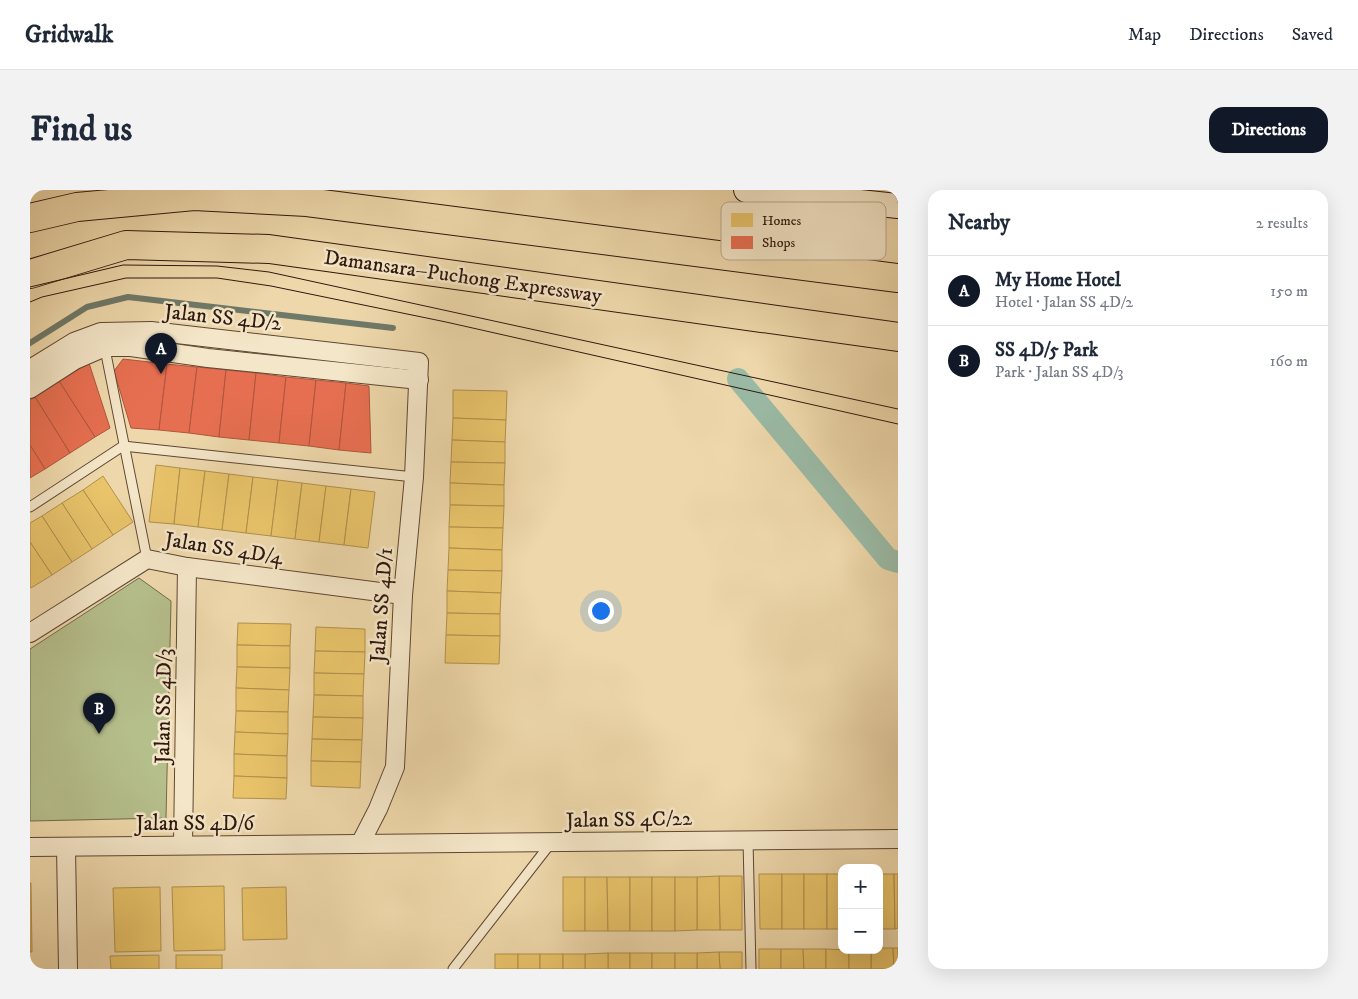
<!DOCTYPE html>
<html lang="en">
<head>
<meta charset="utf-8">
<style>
	:root { --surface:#fff; --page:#f2f2f3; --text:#1f2937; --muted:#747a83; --line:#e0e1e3; --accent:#111827 }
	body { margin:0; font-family:"IM FELL DW Pica",serif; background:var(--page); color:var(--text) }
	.controls { position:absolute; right:15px; bottom:15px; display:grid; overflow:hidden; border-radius:10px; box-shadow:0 5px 20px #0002 }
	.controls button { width:45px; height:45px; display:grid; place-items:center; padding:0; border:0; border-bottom:1px solid var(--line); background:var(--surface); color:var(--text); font:25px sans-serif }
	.you { position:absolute; left:570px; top:420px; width:18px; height:18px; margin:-12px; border:4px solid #fff; border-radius:50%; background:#1a73e8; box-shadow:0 0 0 8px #1a73e833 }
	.badge { display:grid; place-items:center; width:32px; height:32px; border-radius:50%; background:var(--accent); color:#fff; font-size:16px; font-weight:700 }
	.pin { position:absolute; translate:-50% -41px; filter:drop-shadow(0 1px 2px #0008) }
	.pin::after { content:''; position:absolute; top:26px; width:18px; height:15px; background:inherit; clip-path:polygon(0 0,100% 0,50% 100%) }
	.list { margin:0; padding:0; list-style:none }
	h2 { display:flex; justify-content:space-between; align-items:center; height:65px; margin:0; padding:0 20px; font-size:21px }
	h2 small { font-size:16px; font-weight:400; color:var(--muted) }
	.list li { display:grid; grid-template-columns:32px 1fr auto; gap:15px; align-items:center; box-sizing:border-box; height:70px; padding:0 20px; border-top:1px solid var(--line) }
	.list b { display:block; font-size:19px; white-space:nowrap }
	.list p { margin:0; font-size:16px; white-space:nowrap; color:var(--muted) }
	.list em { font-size:16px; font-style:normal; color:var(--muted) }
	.map { position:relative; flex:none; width:868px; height:779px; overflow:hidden; border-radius:15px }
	header { display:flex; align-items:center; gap:30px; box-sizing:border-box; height:70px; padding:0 25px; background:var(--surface); border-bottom:1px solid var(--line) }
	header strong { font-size:24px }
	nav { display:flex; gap:28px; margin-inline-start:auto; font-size:18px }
	.intro { display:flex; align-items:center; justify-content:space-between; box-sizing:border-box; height:120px; padding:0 30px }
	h1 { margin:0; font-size:35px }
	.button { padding:12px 22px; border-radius:15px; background:var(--accent); color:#fff; font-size:18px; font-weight:700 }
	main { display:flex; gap:30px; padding:0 30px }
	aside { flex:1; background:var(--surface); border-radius:15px; box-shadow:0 5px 20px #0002 }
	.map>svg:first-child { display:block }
	.green { fill:#b5bf8c; stroke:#726b4c }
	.homes { fill:#e9c46a; stroke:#b1904e }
	.shops { fill:#e76f51; stroke:#b0553d }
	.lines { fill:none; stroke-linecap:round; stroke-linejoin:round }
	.stream { stroke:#6f7969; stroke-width:6 }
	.canal { stroke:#9abaa6; stroke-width:22 }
	.lane-casing { stroke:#5e4734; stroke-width:11 }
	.street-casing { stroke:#5e4734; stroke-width:20 }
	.secondary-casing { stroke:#2e170d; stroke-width:26 }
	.highway-casing { stroke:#2e170d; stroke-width:30 }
	.lane { stroke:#f4e6c8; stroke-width:9 }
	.street { stroke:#f4e6c8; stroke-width:18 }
	.secondary { stroke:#f4e6c8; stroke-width:24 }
	.highway { stroke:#eed8ab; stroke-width:28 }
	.tram { stroke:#2e170d; stroke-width:1 }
	.labels { text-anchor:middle; stroke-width:5; stroke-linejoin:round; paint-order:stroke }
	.street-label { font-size:21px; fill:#2e170d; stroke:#f4e6c8 }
	.key { fill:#f4e6c8; stroke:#b9a890; stroke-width:1 }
	.key-label { font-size:14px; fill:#2e170d }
</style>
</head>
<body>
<header>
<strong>Gridwalk</strong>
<nav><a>Map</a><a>Directions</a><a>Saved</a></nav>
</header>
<div class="intro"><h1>Find us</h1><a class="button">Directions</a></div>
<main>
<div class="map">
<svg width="868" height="779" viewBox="0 0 868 779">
	<rect width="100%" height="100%" fill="#eed8ab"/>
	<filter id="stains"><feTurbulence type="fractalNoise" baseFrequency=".004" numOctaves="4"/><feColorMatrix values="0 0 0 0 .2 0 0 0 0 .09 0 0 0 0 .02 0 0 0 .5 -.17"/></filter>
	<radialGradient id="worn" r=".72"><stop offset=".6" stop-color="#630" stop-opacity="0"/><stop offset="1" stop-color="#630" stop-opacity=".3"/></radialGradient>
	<!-- green -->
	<path class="green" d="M109,388L141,411L136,628L0,631V459Z"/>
	<!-- homes -->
	<g class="homes">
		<path d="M423,200L477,201L476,230L423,228Z"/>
		<path d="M423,228L476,230L475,252L422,250Z"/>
		<path d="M422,250L475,252V273L421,272Z"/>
		<path d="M421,272L475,273L474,295L420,293Z"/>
		<path d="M126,275L150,278L144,334L119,332Z"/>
		<path d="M150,278L175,281L168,337L144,334Z"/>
		<path d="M175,281L199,284L192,340L168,337Z"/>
		<path d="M199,284L223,287L216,343L192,340Z"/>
		<path d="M73,286L103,332L83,345L53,300Z"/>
		<path d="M223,287L248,290L241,346L216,343Z"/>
		<path d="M248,290L272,293L265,349L241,346Z"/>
		<path d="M272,293L296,296L289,352L265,349Z"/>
		<path d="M420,293L474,295V316L420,315Z"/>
		<path d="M296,296L321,299L314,355L289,352Z"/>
		<path d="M321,299L345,302L338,358L314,355Z"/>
		<path d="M53,300L83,345L62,359L32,313Z"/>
		<path d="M32,313L62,359L42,372L12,326Z"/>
		<path d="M420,315L474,316L473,338L419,337Z"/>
		<path d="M12,326L42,372L22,385L0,352V333Z"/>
		<path d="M419,337L473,338L472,360L419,358Z"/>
		<path d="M0,352L22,385L1,398L0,396Z"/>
		<path d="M419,358L472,360V381L418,380Z"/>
		<path d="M418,380L472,381L471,403L417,401Z"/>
		<path d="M417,401L471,403L470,424L417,423Z"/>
		<path d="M417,423L470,424V446L416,445Z"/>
		<path d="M208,433L261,434L260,456L207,455Z"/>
		<path d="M286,437L335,439V462L285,461Z"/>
		<path d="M416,445L470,446L469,474L415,473Z"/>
		<path d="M207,455L260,456V478L207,477Z"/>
		<path d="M285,461L335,462L334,484L284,483Z"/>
		<path d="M207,477L260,478L259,500L206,498Z"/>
		<path d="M284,483L334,484L333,506L284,505Z"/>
		<path d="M206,498L259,500L258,522L206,521Z"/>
		<path d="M284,505L333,506V528L283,527Z"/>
		<path d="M206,521L258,522V544L205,542Z"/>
		<path d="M283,527L333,528L332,550L282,549Z"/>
		<path d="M205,542L258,544L257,566L204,564Z"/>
		<path d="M282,549L332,550L331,572L281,571Z"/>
		<path d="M204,564L257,566V588L204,586Z"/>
		<path d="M281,571L331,572L330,598L281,596Z"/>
		<path d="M204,586L257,588L256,609L203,608Z"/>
		<path d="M729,684H752V739H730Z"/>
		<rect x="752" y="684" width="22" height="55"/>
		<rect x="774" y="684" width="23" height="55"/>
		<rect x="797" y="684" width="15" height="55"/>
		<path d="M849,684H864L865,739H849Z"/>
		<path d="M864,684H868V738L865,739Z"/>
		<path d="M689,686H712V740H690Z"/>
		<path d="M689,686L690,740H667V687Z"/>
		<rect x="533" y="687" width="22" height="54"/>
		<path d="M555,687H577L578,741H555Z"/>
		<path d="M577,687H600V741H578Z"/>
		<rect x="600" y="687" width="22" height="54"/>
		<rect x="622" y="687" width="23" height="54"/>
		<path d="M645,687H667V740L645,741Z"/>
		<path d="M0,693H1L2,762H0Z"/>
		<path d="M194,696L195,760L144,761L142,697Z"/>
		<path d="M130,697L131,761L85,762L83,698Z"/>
		<path d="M256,697L257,749L213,750L212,698Z"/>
		<path d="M849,758H863L864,779H841V760Z"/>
		<path d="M863,758H868V779H864Z"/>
		<rect x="729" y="759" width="22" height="20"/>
		<path d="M751,759H773L774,779H751Z"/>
		<path d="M773,759H796V779H774Z"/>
		<path d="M796,759L819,760V779H796Z"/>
		<rect x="819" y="760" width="22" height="19"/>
		<path d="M689,762H712V779H690Z"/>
		<path d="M689,762L690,779H667V763Z"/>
		<rect x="578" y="763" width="22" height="16"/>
		<path d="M578,763V779H555V764Z"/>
		<rect x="600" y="763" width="22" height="16"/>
		<rect x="622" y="763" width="23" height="16"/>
		<rect x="645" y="763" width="22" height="16"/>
		<rect x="465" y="764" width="23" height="15"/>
		<rect x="488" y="764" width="22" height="15"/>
		<rect x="510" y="764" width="23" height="15"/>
		<rect x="533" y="764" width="22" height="15"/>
		<path d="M129,765V779H81L80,766Z"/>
		<rect x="146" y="765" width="46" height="14"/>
	</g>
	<!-- shops -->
	<g class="shops">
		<path d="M93,169L137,174L129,240L101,238L84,181Z"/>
		<path d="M59,173L80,238L65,247L29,191Z"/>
		<path d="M137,174L167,177L159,243L129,240Z"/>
		<path d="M167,177L196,180L189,247L159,243Z"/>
		<path d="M196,180L226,183L219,250L189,247Z"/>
		<path d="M226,183L256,187L249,253L219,250Z"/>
		<path d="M256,187L286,190L279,256L249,253Z"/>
		<path d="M286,190L316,193L309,260L279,256Z"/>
		<path d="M29,191L65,247L40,263L5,207Z"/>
		<path d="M316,193L339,196L341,263L309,260Z"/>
		<path d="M5,207L40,263L15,279L0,255V210Z"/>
		<path d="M0,255L15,279L0,288Z"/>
	</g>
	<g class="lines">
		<!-- stream -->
		<path class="stream" d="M0,153L57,117L98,107L363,138"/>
		<!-- canal -->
		<path class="canal" d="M708,189L858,369L868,372"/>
		<defs>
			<g id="lane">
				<path d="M74,154L117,369"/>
				<path d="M0,317L93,256L384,287"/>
				<path d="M718,650L721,779"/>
				<path d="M423,779L521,653"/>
			</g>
			<g id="street">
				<path d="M0,179L44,152L71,142L121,141L389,172L384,287L373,405L365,577L348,619L330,654"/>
				<path d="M0,199L45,170L75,157H101L178,168L389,190"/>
				<path d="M0,443L117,369L157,377L373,405"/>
				<path d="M153,655L157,377"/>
				<path d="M0,657L868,649"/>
				<path d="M36,657L38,779"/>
			</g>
			<path id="secondary" d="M716,0L868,16"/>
			<g id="highway">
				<path d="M0,28L47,17L164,6L277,12L868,88"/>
				<path d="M0,84L96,55L239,59L868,147"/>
			</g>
		</defs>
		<!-- lane casing -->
		<use href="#lane" class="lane-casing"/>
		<!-- street casing -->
		<use href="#street" class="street-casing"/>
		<!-- secondary casing -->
		<use href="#secondary" class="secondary-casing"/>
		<!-- highway casing -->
		<use href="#highway" class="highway-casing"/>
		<!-- lane -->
		<use href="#lane" class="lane"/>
		<!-- street -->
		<use href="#street" class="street"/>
		<!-- secondary -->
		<use href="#secondary" class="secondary"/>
		<!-- highway -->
		<use href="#highway" class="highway"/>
		<!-- tram -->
		<g class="tram">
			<path d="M0,97L93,75L187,76L239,82L868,219"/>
			<path d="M0,112L12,107L96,88H187L241,96L416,132L868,234"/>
		</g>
	</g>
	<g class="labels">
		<!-- street labels -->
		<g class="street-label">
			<text transform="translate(433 86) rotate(8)" y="7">Damansara–Puchong Expressway</text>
			<text transform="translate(193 127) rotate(6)" y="7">Jalan SS 4D/2</text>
			<text transform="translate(194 358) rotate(9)" y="7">Jalan SS 4D/4</text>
			<text transform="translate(351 415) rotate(-86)" y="7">Jalan SS 4D/1</text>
			<text transform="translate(133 516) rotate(-89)" y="7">Jalan SS 4D/3</text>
			<text transform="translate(599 629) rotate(-1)" y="7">Jalan SS 4C/22</text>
			<text x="165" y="640">Jalan SS 4D/6</text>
		</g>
	</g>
	<!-- legend -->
	<rect x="691" y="12" width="165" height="58" rx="8" class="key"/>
	<rect x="701" y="23" width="22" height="14" fill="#e9c46a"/>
	<rect x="701" y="46" width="22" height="13" fill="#e76f51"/>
	<g class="key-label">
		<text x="732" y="35">Homes</text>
		<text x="732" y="57">Shops</text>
	</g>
	<rect width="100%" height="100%" filter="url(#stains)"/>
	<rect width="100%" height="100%" fill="url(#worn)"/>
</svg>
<div class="controls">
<button>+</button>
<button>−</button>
</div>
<div class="you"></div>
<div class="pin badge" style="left:131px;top:184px">A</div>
<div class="pin badge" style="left:69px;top:544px">B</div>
</div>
<aside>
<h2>Nearby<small>2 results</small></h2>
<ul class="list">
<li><span class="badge">A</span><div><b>My Home Hotel</b><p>Hotel · Jalan SS 4D/2</p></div><em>150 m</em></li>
<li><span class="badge">B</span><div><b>SS 4D/5 Park</b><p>Park · Jalan SS 4D/3</p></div><em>160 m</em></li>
</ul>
</aside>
</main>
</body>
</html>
